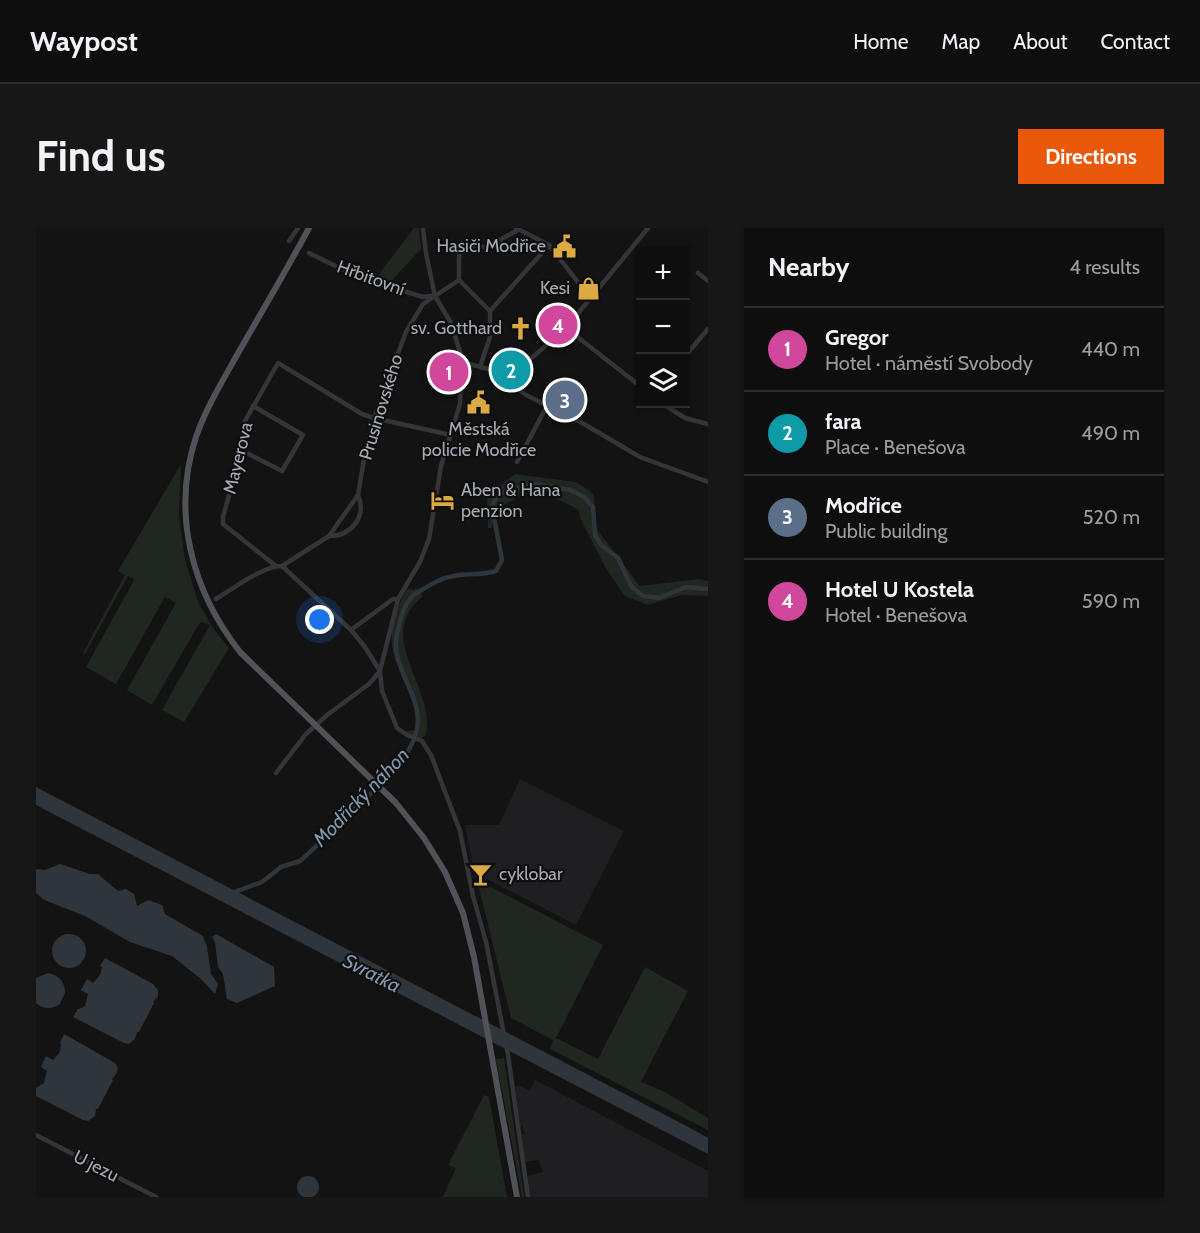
<!DOCTYPE html>
<html lang="en">
<head>
<meta charset="utf-8">
<style>
	:root { --surface:#0e0e0f; --page:#171718; --text:#f1f3f6; --muted:#9b9c9e; --line:#2e2e2f; --accent:#ea580c }
	body { margin:0; font-family:Cabin,sans-serif; background:var(--page); color:var(--text) }
	.controls { position:absolute; right:18px; top:18px; display:grid; overflow:hidden; border-radius:0px; box-shadow:0 2px 4px #0004 }
	.controls button { width:54px; height:54px; display:grid; place-items:center; padding:0; border:0; border-bottom:2px solid var(--line); background:var(--surface); color:var(--text); font:30px sans-serif }
	.you { position:absolute; left:284px; top:392px; width:21px; height:21px; margin:-15px; border:4px solid #fff; border-radius:50%; background:#1a73e8; box-shadow:0 0 0 9px #1a73e833 }
	.badge { display:grid; place-items:center; width:39px; height:39px; border-radius:50%; background:var(--accent); color:#fff; font-size:20px; font-weight:700 }
	.pin { position:absolute; translate:-50% -50%; border:3px solid #fff; box-shadow:0 2px 6px #0006 }
	.list { margin:0; padding:0; list-style:none }
	h2 { display:flex; justify-content:space-between; align-items:center; height:78px; margin:0; padding:0 24px; font-size:26px }
	h2 small { font-size:20px; font-weight:400; color:var(--muted) }
	.list li { display:grid; grid-template-columns:39px 1fr auto; gap:18px; align-items:center; box-sizing:border-box; height:84px; padding:0 24px; border-top:2px solid var(--line) }
	.list b { display:block; font-size:22px; white-space:nowrap }
	.list p { margin:0; font-size:20px; white-space:nowrap; color:var(--muted) }
	.list em { font-size:20px; font-style:normal; color:var(--muted) }
	.icon { flex:none; width:33px; height:33px; fill:none; stroke:currentColor; stroke-width:2; stroke-linecap:round; stroke-linejoin:round }
	.map { position:relative; flex:none; width:672px; height:969px; overflow:hidden; border-radius:0px }
	header { display:flex; align-items:center; gap:36px; box-sizing:border-box; height:84px; padding:0 30px; background:var(--surface); border-bottom:2px solid var(--line) }
	header strong { font-size:28px }
	nav { display:flex; gap:33px; margin-inline-start:auto; font-size:21px }
	.intro { display:flex; align-items:center; justify-content:space-between; box-sizing:border-box; height:144px; padding:0 36px }
	h1 { margin:0; font-size:42px }
	.button { padding:15px 27px; border-radius:0px; background:var(--accent); color:#fff; font-size:21px; font-weight:700 }
	main { display:flex; gap:36px; padding:0 36px }
	aside { flex:1; background:var(--surface); border-radius:0px; box-shadow:0 2px 4px #0004 }
	.map>svg:first-child { display:block }
	.built { fill:#1f1f21 }
	.green { fill:#202620 }
	.water { fill:#2e353b }
	.lines { fill:none; stroke-linecap:round; stroke-linejoin:round }
	.canal { stroke:#2e353b; stroke-width:4.5 }
	.minor { stroke:#343539; stroke-width:4.5 }
	.major { stroke:#515257; stroke-width:6 }
	.labels { text-anchor:middle; stroke-width:4.5; stroke-linejoin:round; paint-order:stroke }
	.poi-label { font-size:18px; fill:#a6aab3; stroke:#0e0e0f; text-anchor:end }
	.street-label { font-size:18px; fill:#a6aab3; stroke:#0e0e0f }
	.water-label { font-size:20px; font-style:italic; fill:#8197ab; stroke:#0e0e0f }
</style>
</head>
<body>
<header>
<strong>Waypost</strong>
<nav><a>Home</a><a>Map</a><a>About</a><a>Contact</a></nav>
</header>
<div class="intro"><h1>Find us</h1><a class="button">Directions</a></div>
<main>
<div class="map">
<svg width="672" height="969" viewBox="0 0 672 969">
	<rect width="100%" height="100%" fill="#131314"/>
	<!-- built -->
	<g class="built">
		<path d="M484,551L588,603L540,697L451,651L439,649L429,597H463Z"/>
		<path d="M499,852L672,943V969H493L490,952L492,948L507,944L503,932L488,934L485,907L488,906L487,898H484L479,858H484L494,863Z"/>
	</g>
	<!-- green -->
	<g class="green">
		<path d="M378,0H383L385,21L357,51L355,57L338,53Z"/>
		<path d="M145,236L143,287L149,332L162,374L176,398L193,420L148,494L126,482L174,397L166,394L163,396L116,477L91,462L140,375L129,369L80,456L50,439L97,354L98,351L92,348L49,426L47,425L89,347L82,343Z"/>
		<path d="M479,246L540,254L558,266L560,300L604,358L663,351L672,353V368L645,367L612,377L589,368L569,339L544,290L543,283C531,273 523,275 510,264L490,265L461,281L455,300H452L451,267Z"/>
		<path d="M380,360L387,368C336,409 401,460 390,507L385,511L372,506L370,503L380,502L381,485L363,434H360C351,407 357,386 371,361L378,362Z"/>
		<path d="M441,652L567,717L520,810L562,831L609,739L652,763L605,854L629,864L672,890V902L514,821L517,812L475,790Z"/>
		<path d="M468,830L488,969H486L460,831Z"/>
		<path d="M448,867L453,869L471,969H407L420,940L412,937Z"/>
	</g>
	<!-- water -->
	<g class="water">
		<path d="M0,559L656,901L672,910V926L0,577Z"/>
		<path d="M24,636L54,646H62L82,663L90,661L98,666L101,678L112,672L126,677L129,686L167,708L171,719L175,746L182,756L179,766L165,751L136,728L94,714L49,688L8,672L0,665V641L9,642Z"/>
		<circle cx="33" cy="723" r="17"/>
		<path d="M180,706L238,739L239,758L201,775L191,771L187,746L182,739L179,714L176,709Z"/>
		<path d="M69,730L117,756L122,762V768L117,774L118,775L103,804H101L99,811L93,816L88,815L37,789L42,781H43L49,778L52,766L45,762L51,751L57,755L64,747L66,739L64,738Z"/>
		<path d="M12,745C23,747 29,754 29,765L24,776C16,782 7,781 0,775V750Z"/>
		<path d="M28,806L79,835C85,842 80,846 76,851L77,852L62,881H60L59,888L52,893L47,892L0,868V860L8,855L11,843L5,839L10,828L17,832L24,824L25,816L24,815Z"/>
		<circle cx="272" cy="959" r="11"/>
	</g>
	<g class="lines">
		<!-- canal -->
		<path class="canal" d="M193,666L226,654L245,639L264,633C282,617 300,599 317,582C340,560 371,537 380,505C390,473 357,443 360,412C360,407 362,403 363,398C369,370 376,366 402,353C421,343 441,349 460,343L466,332L456,279L459,271L467,264L498,256L534,262L548,269L557,279L559,307L565,317L582,330L595,358L607,368L623,370L650,359L672,361"/>
		<!-- minor -->
		<g class="minor">
			<path d="M387,0L390,25L399,68L415,95L428,137"/>
			<path d="M480,0L513,17L555,71"/>
			<path d="M253,13L262,0"/>
			<path d="M273,25L322,49L387,69L396,68"/>
			<path d="M662,45L672,53"/>
			<path d="M423,52L454,83V109L444,139"/>
			<path d="M454,83L513,17"/>
			<path d="M530,100L604,158"/>
			<path d="M650,127L672,101"/>
			<path d="M428,137L433,136L456,142L490,167L548,196L604,229L672,254"/>
			<path d="M456,142L491,134L530,100L612,0"/>
			<path d="M627,176L649,190L672,196"/>
			<path d="M203,221L246,243L267,207L217,178"/>
			<path d="M481,234L512,176"/>
			<path d="M293,308C316,308 331,288 322,267"/>
			<path d="M240,338L187,296V289L199,246L209,193L242,135L326,186L338,190L415,207"/>
			<path d="M246,338L315,402L329,419L344,443L346,463L361,500L371,507L386,513L395,527L424,603L437,668L450,714L472,827L492,969"/>
			<path d="M180,371C197,361 226,338 246,338L293,308L322,267L329,225L338,190L370,104L387,76L423,52V30L425,21L433,18L451,19L482,2"/>
			<path d="M315,402L357,371H362"/>
			<path d="M240,545L270,506L291,487L333,456L344,443L362,371L384,334L393,311L405,238L424,176L426,141L428,137"/>
			<path d="M0,907L120,969"/>
		</g>
		<!-- major -->
		<path class="major" d="M273,0C250,43 225,85 201,127C186,154 170,180 160,209C135,285 156,363 204,424L360,575L388,610L409,644L427,685L438,729L481,969"/>
	</g>
	<!-- icons -->
	<defs>
		<symbol id="civic-bare" viewBox="-9 -9 18 18"><path d="M-.6-6.5H3V-4.5H.6V-3L4-1V1h2V6H-6V1h2V-1L-.6-3ZM-1.2 2.5V6h2.4V2.5Z" fill="#dca943" stroke="#0e0e0f" stroke-width="2.5" paint-order="stroke"/></symbol>
		<symbol id="shop-bare" viewBox="-9 -9 18 18"><path d="M-5-2.5h2.3a2.7 3.5 0 0 1 5.4 0H5L5.5 6h-11ZM-1.5-2.5h3a1.5 2.3 0 0 0-3 0Z" fill="#dca943" stroke="#0e0e0f" stroke-width="2.5" paint-order="stroke"/></symbol>
		<symbol id="church-bare" viewBox="-9 -9 18 18"><path d="M-1.2-6h2.4v3.5h3.3v2.4h-3.3V6h-2.4V-.1h-3.3v-2.4h3.3Z" fill="#dca943" stroke="#0e0e0f" stroke-width="2.5" paint-order="stroke"/></symbol>
		<symbol id="hotel-bare" viewBox="-9 -9 18 18"><path d="M-6-4.5h1.5V1H6V5H4.5V3h-9V5H-6ZM-4 0a1.8 1.8 0 1 1 3.6 0ZM.5 0V-2.5h3Q6-2.5 6 0Z" fill="#dca943" stroke="#0e0e0f" stroke-width="2.5" paint-order="stroke"/></symbol>
		<symbol id="bar-bare" viewBox="-9 -9 18 18"><path d="M-6-5H6L.8 .8V4.5H3.5V6h-7V4.5H-.8V.8Z" fill="#dca943" stroke="#0e0e0f" stroke-width="2.5" paint-order="stroke"/></symbol>
	</defs>
	<g fill-rule="evenodd">
		<use href="#civic-bare" x="512" y="2" width="33" height="33"/>
		<use href="#shop-bare" x="536" y="44" width="33" height="33"/>
		<use href="#church-bare" x="468" y="84" width="33" height="33"/>
		<use href="#civic-bare" x="426" y="158" width="33" height="33"/>
		<use href="#hotel-bare" x="390" y="256" width="33" height="33"/>
		<use href="#bar-bare" x="428" y="630" width="33" height="33"/>
	</g>
	<g class="labels">
		<!-- poi labels -->
		<g class="poi-label">
			<text x="510" y="24">Hasiči Modřice</text>
			<text x="534" y="66">Kesi</text>
			<text x="466" y="106">sv. Gotthard</text>
			<text x="443" y="207" text-anchor="middle">Městská<tspan x="443" dy="21">policie Modřice</tspan></text>
			<text x="425" y="268" text-anchor="start">Aben &amp; Hana<tspan x="425" dy="21">penzion</tspan></text>
			<text x="463" y="652" text-anchor="start">cyklobar</text>
		</g>
		<!-- street labels -->
		<g class="street-label">
			<text transform="translate(335 50) rotate(20)" y="6">Hřbitovní</text>
			<text transform="translate(345 179) rotate(-73)" y="6">Prusinovského</text>
			<text transform="translate(202 230) rotate(-76)" y="6">Mayerova</text>
			<text transform="translate(60 938) rotate(27)" y="6">U jezu</text>
		</g>
		<!-- water labels -->
		<g class="water-label">
			<text transform="translate(325 569) rotate(-46)" y="7">Modřický náhon</text>
			<text transform="translate(336 745) rotate(27)" y="7">Svratka</text>
		</g>
	</g>
</svg>
<div class="controls">
<button>+</button>
<button>−</button>
<button><svg class="icon" aria-label="layers" viewBox="0 0 24 24"><path d="M12 4l9 5-9 5-9-5zM3 14l9 5 9-5"/></svg></button>
</div>
<div class="you"></div>
<div class="pin badge" style="left:413px;top:144px;background:#d1479c">1</div>
<div class="pin badge" style="left:475px;top:142px;background:#0f9aa8">2</div>
<div class="pin badge" style="left:529px;top:172px;background:#5c6f8a">3</div>
<div class="pin badge" style="left:522px;top:97px;background:#d1479c">4</div>
</div>
<aside>
<h2>Nearby<small>4 results</small></h2>
<ul class="list">
<li><span class="badge" style="background:#d1479c">1</span><div><b>Gregor</b><p>Hotel · náměstí Svobody</p></div><em>440 m</em></li>
<li><span class="badge" style="background:#0f9aa8">2</span><div><b>fara</b><p>Place · Benešova</p></div><em>490 m</em></li>
<li><span class="badge" style="background:#5c6f8a">3</span><div><b>Modřice</b><p>Public building</p></div><em>520 m</em></li>
<li><span class="badge" style="background:#d1479c">4</span><div><b>Hotel U Kostela</b><p>Hotel · Benešova</p></div><em>590 m</em></li>
</ul>
</aside>
</main>
</body>
</html>
